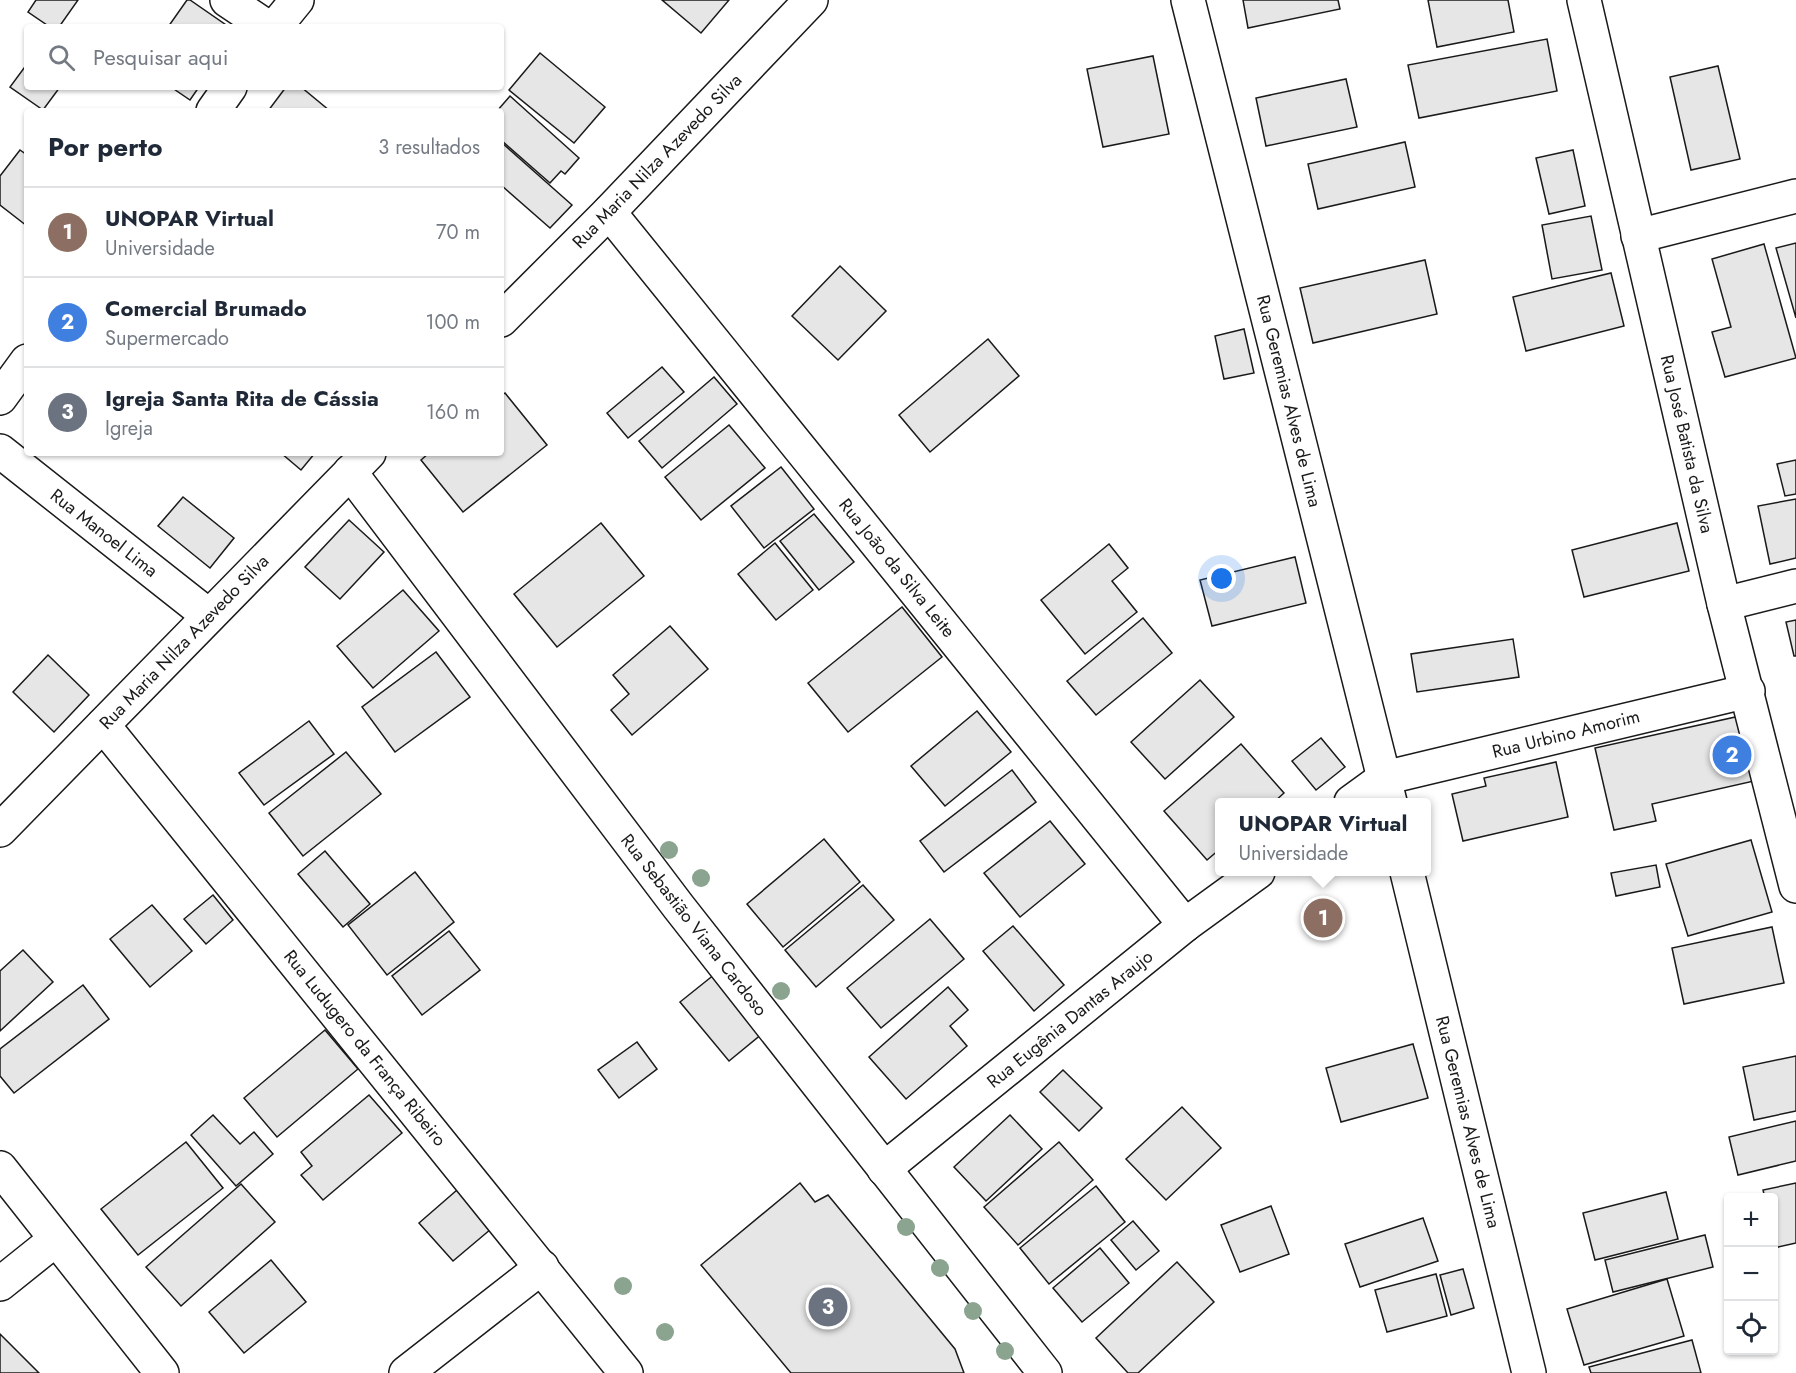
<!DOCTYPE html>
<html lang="pt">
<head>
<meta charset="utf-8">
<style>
	:root { --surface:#fff; --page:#f2f2f3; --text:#1f2937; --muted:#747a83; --line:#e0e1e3; --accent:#b45309 }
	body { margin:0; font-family:Jost,sans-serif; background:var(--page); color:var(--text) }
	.controls { position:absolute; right:18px; bottom:18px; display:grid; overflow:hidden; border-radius:6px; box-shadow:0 2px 4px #0004 }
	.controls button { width:54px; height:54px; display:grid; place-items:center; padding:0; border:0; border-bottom:2px solid var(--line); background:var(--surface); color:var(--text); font:30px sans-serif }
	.you { position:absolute; left:1222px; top:579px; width:21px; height:21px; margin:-15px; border:4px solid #fff; border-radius:50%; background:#1a73e8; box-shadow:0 0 0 9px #1a73e833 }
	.badge { display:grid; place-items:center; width:39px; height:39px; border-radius:50%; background:var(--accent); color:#fff; font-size:20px; font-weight:700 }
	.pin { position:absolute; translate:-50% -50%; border:3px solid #fff; box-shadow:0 2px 6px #0006 }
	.popup { position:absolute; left:1215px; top:798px; width:216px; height:78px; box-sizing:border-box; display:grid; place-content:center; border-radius:6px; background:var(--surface); filter:drop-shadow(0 2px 4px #0005); font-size:20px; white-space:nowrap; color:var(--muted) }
	.popup b { font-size:22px; color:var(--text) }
	.popup::after { content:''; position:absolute; left:50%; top:100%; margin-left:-12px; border:12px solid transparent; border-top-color:var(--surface) }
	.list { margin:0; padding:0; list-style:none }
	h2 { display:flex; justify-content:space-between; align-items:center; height:78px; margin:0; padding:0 24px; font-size:26px }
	h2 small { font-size:20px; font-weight:400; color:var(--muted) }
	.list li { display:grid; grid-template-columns:39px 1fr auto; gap:18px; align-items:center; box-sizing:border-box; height:90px; padding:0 24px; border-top:2px solid var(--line) }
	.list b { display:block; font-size:22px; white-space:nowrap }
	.list p { margin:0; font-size:20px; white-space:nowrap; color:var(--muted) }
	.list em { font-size:20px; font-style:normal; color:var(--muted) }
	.icon { flex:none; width:33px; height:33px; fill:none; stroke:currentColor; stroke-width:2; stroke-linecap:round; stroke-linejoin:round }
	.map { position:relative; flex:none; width:1796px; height:1373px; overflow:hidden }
	.search { position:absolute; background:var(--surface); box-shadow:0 2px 4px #0004; left:24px; top:24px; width:480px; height:66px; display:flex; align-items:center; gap:15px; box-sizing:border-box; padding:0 21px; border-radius:6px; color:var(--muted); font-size:22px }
	.panel { position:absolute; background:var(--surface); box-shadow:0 2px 4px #0004; left:24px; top:108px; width:480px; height:348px; border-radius:6px }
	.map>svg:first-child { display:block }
	.building { fill:#e6e6e6; stroke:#1a1a1a; stroke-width:1.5 }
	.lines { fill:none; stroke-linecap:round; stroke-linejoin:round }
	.minor-casing { stroke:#1a1a1a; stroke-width:36 }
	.minor { stroke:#fff; stroke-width:33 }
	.tree { fill:#8aa48f }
	.labels { text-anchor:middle; stroke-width:4.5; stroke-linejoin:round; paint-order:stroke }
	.street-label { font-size:18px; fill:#1a1a1a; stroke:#fff }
</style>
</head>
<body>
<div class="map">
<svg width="1796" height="1373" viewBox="0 0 1796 1373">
	<rect width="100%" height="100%" fill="#fff"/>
	<!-- building -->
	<g class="building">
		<path d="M36,0H78L59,27H50L28,12Z"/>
		<path d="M187,0H190L229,27H168Z"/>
		<path d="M662,0H729L701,33Z"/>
		<path d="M1243,0H1338L1340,9L1248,28Z"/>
		<path d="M1428,0H1508L1514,32L1437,47Z"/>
		<path d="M1547,39L1557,91L1419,118L1408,65Z"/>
		<path d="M540,53L605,107L574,143L509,90Z"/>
		<path d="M1153,56L1169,134L1103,147L1087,69Z"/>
		<path d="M27,64V87H60L43,110L10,87Z"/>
		<path d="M1718,66L1740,159L1691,170L1670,77Z"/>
		<path d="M1346,79L1357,127L1266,146L1256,98Z"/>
		<path d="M171,87H199L190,100Z"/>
		<path d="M286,87H301L330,111H268Z"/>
		<path d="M510,96L579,158L565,174L561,171L550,183L501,140V111H497Z"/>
		<path d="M501,142L572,205L550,228L501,185Z"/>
		<path d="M1405,142L1415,187L1318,209L1308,164Z"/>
		<path d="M20,150L27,155V226L0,205V176Z"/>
		<path d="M1573,150L1585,206L1549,214L1536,158Z"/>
		<path d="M1591,216L1602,270L1552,279L1542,225Z"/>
		<path d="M1796,243V318L1776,248Z"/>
		<path d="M1764,244L1796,358L1725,377L1712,332L1731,327L1712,259Z"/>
		<path d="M1425,260L1437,314L1313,343L1300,288Z"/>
		<path d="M840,266L886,311L838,360L792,316Z"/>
		<path d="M1611,273L1624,326L1526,351L1513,297Z"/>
		<path d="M1244,329L1254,373L1224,379L1215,336Z"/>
		<path d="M988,339L1019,376L930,452L899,415Z"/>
		<path d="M662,367L684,392L628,438L607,413Z"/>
		<path d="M714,377L737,404L662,468L639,441Z"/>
		<path d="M505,393L547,445L463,512L421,460L429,453H501V396Z"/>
		<path d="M729,425L765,468L701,520L665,477Z"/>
		<path d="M281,453H315L301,470Z"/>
		<path d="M1796,460V494L1785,496L1777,464Z"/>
		<path d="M781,467L814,509L764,548L731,506Z"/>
		<path d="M183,497L234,538L210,568L158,526Z"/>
		<path d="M1796,499V558L1770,564L1758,506Z"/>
		<path d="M814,514L854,562L819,590L780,541Z"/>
		<path d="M349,520L384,552L340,599L305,567Z"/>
		<path d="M601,523L644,576L557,647L514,594Z"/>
		<path d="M1677,523L1689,571L1584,597L1572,550Z"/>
		<path d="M775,543L813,590L776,620L738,574Z"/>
		<path d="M1109,544L1128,568L1112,581L1137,612L1085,654L1041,600Z"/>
		<path d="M1295,557L1306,603L1212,626L1200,580Z"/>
		<path d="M403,590L439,631L373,688L337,646Z"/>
		<path d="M902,607L942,657L848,732L808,683Z"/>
		<path d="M1143,618L1172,653L1096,715L1067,681Z"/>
		<path d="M1796,620V656H1794L1786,622Z"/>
		<path d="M670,626L708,669L632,735L611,710L629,694L613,675Z"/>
		<path d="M1513,639L1519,677L1417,692L1411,654Z"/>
		<path d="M436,652L470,697L395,752L362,707Z"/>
		<path d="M48,655L89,695L54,732L13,692Z"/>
		<path d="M1200,680L1234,717L1165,779L1131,742Z"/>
		<path d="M977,711L1011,752L945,806L911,766Z"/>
		<path d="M1740,716L1754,781L1652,804L1656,821L1614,830L1595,748Z"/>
		<path d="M309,721L334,754L264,805L239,773Z"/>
		<path d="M1321,738L1345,767L1316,790L1292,761Z"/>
		<path d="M1241,744L1284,793L1274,802H1220V849L1207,860L1164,811Z"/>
		<path d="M346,752L381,794L303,856L269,813Z"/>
		<path d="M1556,762L1568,817L1463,841L1452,794L1486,786L1484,778Z"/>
		<path d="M1012,770L1036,802L944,872L920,841Z"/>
		<path d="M1050,821L1085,864L1020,917L984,873Z"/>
		<path d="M824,839L860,882L783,947L747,904Z"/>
		<path d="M1751,840L1772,912L1688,936L1666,864Z"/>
		<path d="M325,851L370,904L343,927L298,874Z"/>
		<path d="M1656,865L1660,887L1616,896L1611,873Z"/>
		<path d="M415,872L454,922L387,975L348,925Z"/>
		<path d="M863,885L894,920L816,987L785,950Z"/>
		<path d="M213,895L233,920L206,944L184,919Z"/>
		<path d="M152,905L192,951L150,987L110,939Z"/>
		<path d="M930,919L964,959L881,1028L847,988Z"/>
		<path d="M1013,926L1064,985L1034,1011L983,951Z"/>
		<path d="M1772,927L1784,983L1684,1004L1672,948Z"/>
		<path d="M449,931L480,970L422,1015L392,976Z"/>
		<path d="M23,950L53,982L0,1031V971Z"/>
		<path d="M715,974L763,1033L729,1061L680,1002Z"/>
		<path d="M83,985L109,1019L14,1093L0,1076V1049Z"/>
		<path d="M948,987L968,1010L950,1026L967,1046L906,1099L869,1057Z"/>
		<path d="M325,1030L358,1069L277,1137L244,1098Z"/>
		<path d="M637,1042L657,1069L619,1098L598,1070Z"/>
		<path d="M1413,1044L1428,1098L1341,1122L1326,1068Z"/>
		<path d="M1796,1056V1111L1754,1120L1743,1067Z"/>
		<path d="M1063,1070L1102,1108L1079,1131L1040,1092Z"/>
		<path d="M369,1095L402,1133L323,1200L301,1175L312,1166L301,1152Z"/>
		<path d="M1182,1107L1221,1148L1166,1200L1126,1159Z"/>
		<path d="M213,1115L240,1144L254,1132L273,1154L236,1186L191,1135Z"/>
		<path d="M1010,1115L1042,1149L986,1201L954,1167Z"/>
		<path d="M1796,1121V1161L1738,1175L1729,1137Z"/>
		<path d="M186,1142L223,1188L138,1255L101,1209Z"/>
		<path d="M1059,1142L1093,1180L1018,1245L984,1207Z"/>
		<path d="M800,1183L815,1202L828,1195L955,1349L964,1373H791L701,1265Z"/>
		<path d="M1796,1183V1243L1774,1248V1198H1765L1763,1190Z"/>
		<path d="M241,1184L275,1222L181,1306L146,1267Z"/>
		<path d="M1096,1186L1125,1222L1049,1284L1020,1248Z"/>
		<path d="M457,1190L491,1229L453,1261L419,1223Z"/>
		<path d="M1666,1192L1678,1239L1595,1260L1583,1213Z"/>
		<path d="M1271,1206L1289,1254L1240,1272L1221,1225Z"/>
		<path d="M1423,1218L1438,1261L1360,1287L1345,1244Z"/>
		<path d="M1133,1221L1159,1251L1136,1270L1111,1240Z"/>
		<path d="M1705,1235L1713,1267L1613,1292L1605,1260Z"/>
		<path d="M1100,1248L1129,1283L1082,1322L1053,1288Z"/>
		<path d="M271,1260L306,1302L244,1353L209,1312Z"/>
		<path d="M1177,1262L1214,1302L1138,1373H1128L1096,1338Z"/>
		<path d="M1463,1269L1474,1308L1451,1315L1440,1275Z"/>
		<path d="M1436,1274L1447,1316L1387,1332L1375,1290Z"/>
		<path d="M1667,1279L1684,1336L1584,1365L1567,1309Z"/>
		<path d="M0,1334L39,1373H0Z"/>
		<path d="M1692,1340L1701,1373H1591L1589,1367Z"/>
	</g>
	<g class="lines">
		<defs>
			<g id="minor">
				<path d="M227,0L267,27"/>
				<path d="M1188,0L1390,802"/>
				<path d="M1584,0L1724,604L1796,886"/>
				<path d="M275,27L297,0"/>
				<path d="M213,111L230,87"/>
				<path d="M609,212L1185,925"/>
				<path d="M1638,236L1796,196"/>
				<path d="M501,320L609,212L811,0"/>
				<path d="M0,398L27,361"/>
				<path d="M0,451L209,616"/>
				<path d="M350,472L678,906L1045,1373"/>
				<path d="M1724,604L1796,586"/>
				<path d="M103,725L626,1373"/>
				<path d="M1351,802L1384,778L1748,691"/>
				<path d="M0,830L369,453"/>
				<path d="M1407,872L1529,1373"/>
				<path d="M0,1168L162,1373"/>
				<path d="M884,1169L1185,925L1258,872"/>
				<path d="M0,1284L55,1240"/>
				<path d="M406,1373L542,1267"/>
			</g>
		</defs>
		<!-- minor casing -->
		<use href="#minor" class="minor-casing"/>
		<!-- minor -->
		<use href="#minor" class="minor"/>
	</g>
	<!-- trees -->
	<g class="tree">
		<circle cx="669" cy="850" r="9"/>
		<circle cx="701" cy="878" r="9"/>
		<circle cx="781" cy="991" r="9"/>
		<circle cx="906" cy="1227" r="9"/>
		<circle cx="940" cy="1268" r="9"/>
		<circle cx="623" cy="1286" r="9"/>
		<circle cx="973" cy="1311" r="9"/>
		<circle cx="665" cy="1332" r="9"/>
		<circle cx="1005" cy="1351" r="9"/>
	</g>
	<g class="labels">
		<!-- street labels -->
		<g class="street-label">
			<text transform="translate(657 161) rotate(-46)" y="6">Rua Maria Nilza Azevedo Silva</text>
			<text transform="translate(1289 401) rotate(76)" y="6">Rua Geremias Alves de Lima</text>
			<text transform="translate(1687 444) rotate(77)" y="6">Rua José Batista da Silva</text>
			<text transform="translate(104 533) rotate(38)" y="6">Rua Manoel Lima</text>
			<text transform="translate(897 568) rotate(51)" y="6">Rua João da Silva Leite</text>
			<text transform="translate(184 642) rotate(-46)" y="6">Rua Maria Nilza Azevedo Silva</text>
			<text transform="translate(1566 734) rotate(-14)" y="6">Rua Urbino Amorim</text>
			<text transform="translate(694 925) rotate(52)" y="6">Rua Sebastião Viana Cardoso</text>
			<text transform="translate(1070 1019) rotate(-39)" y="6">Rua Eugênia Dantas Araujo</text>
			<text transform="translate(365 1048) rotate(51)" y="6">Rua Ludugero da França Ribeiro</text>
			<text transform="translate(1468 1122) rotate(76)" y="6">Rua Geremias Alves de Lima</text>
		</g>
	</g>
</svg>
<div class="controls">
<button>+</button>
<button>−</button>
<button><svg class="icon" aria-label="locate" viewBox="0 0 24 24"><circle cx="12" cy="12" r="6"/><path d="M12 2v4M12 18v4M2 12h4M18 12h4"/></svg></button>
</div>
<div class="you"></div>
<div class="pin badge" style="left:1323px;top:918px;background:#8d6e63">1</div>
<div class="popup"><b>UNOPAR Virtual</b>Universidade</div>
<div class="pin badge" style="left:1732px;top:755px;background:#3f7fe0">2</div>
<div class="pin badge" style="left:828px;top:1307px;background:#6b7280">3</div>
<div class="search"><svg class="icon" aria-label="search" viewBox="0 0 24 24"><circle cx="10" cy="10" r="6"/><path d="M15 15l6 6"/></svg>Pesquisar aqui</div>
<section class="panel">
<h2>Por perto<small>3 resultados</small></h2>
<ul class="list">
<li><span class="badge" style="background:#8d6e63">1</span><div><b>UNOPAR Virtual</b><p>Universidade</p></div><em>70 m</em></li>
<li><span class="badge" style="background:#3f7fe0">2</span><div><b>Comercial Brumado</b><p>Supermercado</p></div><em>100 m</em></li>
<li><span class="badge" style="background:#6b7280">3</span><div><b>Igreja Santa Rita de Cássia</b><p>Igreja</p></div><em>160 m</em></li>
</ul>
</section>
</div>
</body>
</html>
